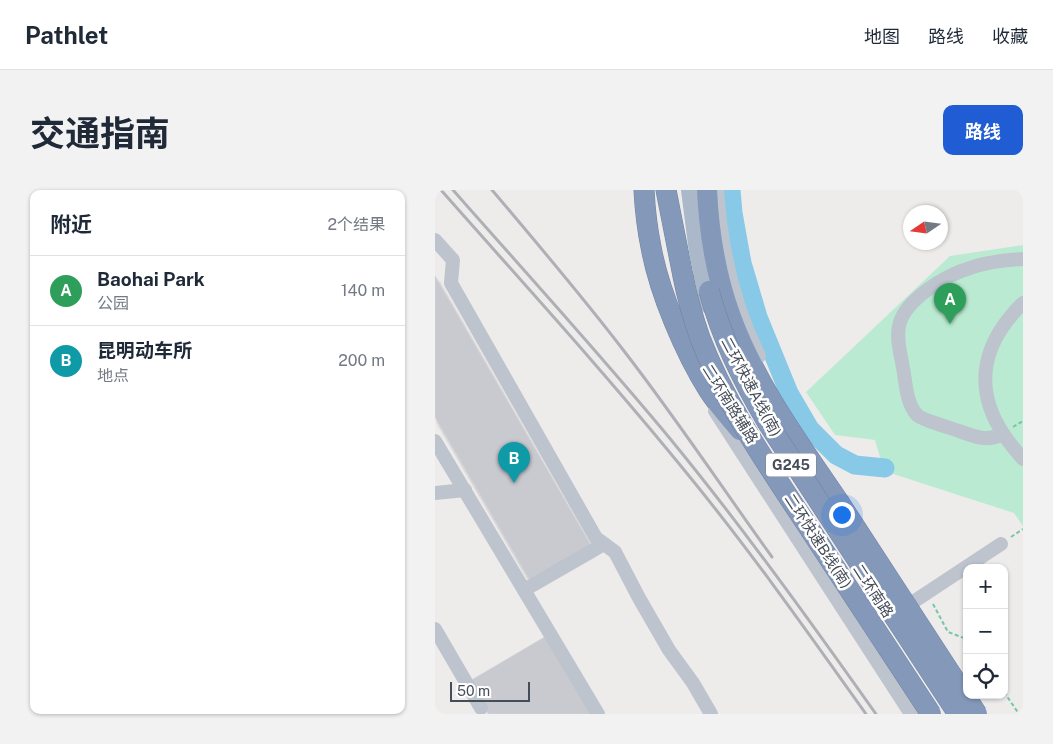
<!DOCTYPE html>
<html lang="zh">
<head>
<meta charset="utf-8">
<style>
	:root { --surface:#fff; --page:#f2f2f3; --text:#1f2937; --muted:#747a83; --line:#e0e1e3; --accent:#205cd3 }
	body { margin:0; font-family:"Public Sans","Noto Sans SC",sans-serif; background:var(--page); color:var(--text) }
	.controls { position:absolute; right:15px; bottom:15px; display:grid; overflow:hidden; border-radius:10px; box-shadow:0 1px 4px #0004 }
	.controls button { width:45px; height:45px; display:grid; place-items:center; padding:0; border:0; border-bottom:1px solid var(--line); background:var(--surface); color:var(--text); font:25px sans-serif }
	.compass { position:absolute; left:468px; top:15px; width:45px; height:45px; border-radius:50%; background:var(--surface); box-shadow:0 1px 4px #0004; rotate:257deg }
	.scale { position:absolute; left:15px; bottom:12px; width:80px; box-sizing:border-box; padding-left:5px; border:2px solid #454d58; border-top:0; font-size:14px; line-height:18px; white-space:nowrap; color:#454d58; -webkit-text-stroke:4px #fff; paint-order:stroke }
	.you { position:absolute; left:406px; top:324px; width:18px; height:18px; margin:-12px; border:4px solid #fff; border-radius:50%; background:#1a73e8; box-shadow:0 0 0 8px #1a73e833 }
	.badge { display:grid; place-items:center; width:32px; height:32px; border-radius:50%; background:var(--accent); color:#fff; font-size:16px; font-weight:700 }
	.pin { position:absolute; translate:-50% -41px; filter:drop-shadow(0 1px 2px #0008) }
	.pin::after { content:''; position:absolute; top:26px; width:18px; height:15px; background:inherit; clip-path:polygon(0 0,100% 0,50% 100%) }
	.list { margin:0; padding:0; list-style:none }
	h2 { display:flex; justify-content:space-between; align-items:center; height:65px; margin:0; padding:0 20px; font-size:21px }
	h2 small { font-size:16px; font-weight:400; color:var(--muted) }
	.list li { display:grid; grid-template-columns:32px 1fr auto; gap:15px; align-items:center; box-sizing:border-box; height:70px; padding:0 20px; border-top:1px solid var(--line) }
	.list b { display:block; font-size:19px; white-space:nowrap }
	.list p { margin:0; font-size:16px; white-space:nowrap; color:var(--muted) }
	.list em { font-size:16px; font-style:normal; color:var(--muted) }
	.icon { flex:none; width:28px; height:28px; fill:none; stroke:currentColor; stroke-width:2; stroke-linecap:round; stroke-linejoin:round }
	.map { position:relative; flex:none; width:588px; height:524px; overflow:hidden; border-radius:10px }
	header { display:flex; align-items:center; gap:30px; box-sizing:border-box; height:70px; padding:0 25px; background:var(--surface); border-bottom:1px solid var(--line) }
	header strong { font-size:24px }
	nav { display:flex; gap:28px; margin-inline-start:auto; font-size:18px }
	.intro { display:flex; align-items:center; justify-content:space-between; box-sizing:border-box; height:120px; padding:0 30px }
	h1 { margin:0; font-size:35px }
	.button { padding:12px 22px; border-radius:10px; background:var(--accent); color:#fff; font-size:18px; font-weight:700 }
	main { display:flex; gap:30px; padding:0 30px }
	aside { flex:1; background:var(--surface); border-radius:10px; box-shadow:0 1px 4px #0004 }
	.map>svg:first-child { display:block }
	.green { fill:#baebd2 }
	.lines { fill:none; stroke-linecap:round; stroke-linejoin:round }
	.river { stroke:#88c9e7; stroke-width:19 }
	.building { fill:#c8cad0; stroke:#cfd1d7; filter:url(#shadow) }
	.highway-casing { stroke:#7083a4; stroke-width:21 }
	.path { stroke:#74c7a7; stroke-width:2; stroke-dasharray:4 2.5; stroke-linecap:butt }
	.minor { stroke:#bdc4cd; stroke-width:14 }
	.major { stroke:#abb8ca; stroke-width:18 }
	.highway { stroke:#8498b9; stroke-width:20 }
	.rail { stroke:#aeb0b6; stroke-width:3 }
	.highway-bridge-casing { stroke:#7083a4; stroke-width:21; stroke-linecap:butt }
	.highway-bridge { stroke:#8498b9; stroke-width:20 }
	.labels { text-anchor:middle; stroke-width:5; stroke-linejoin:round; paint-order:stroke }
	.shield { fill:#fff; stroke:#7d828a; stroke-width:1 }
	.shield-label { font-size:14px; font-weight:bold; fill:#454d58 }
	.street-label { font-size:15px; fill:#454d58; stroke:#fff }
</style>
</head>
<body>
<header>
<strong>Pathlet</strong>
<nav><a>地图</a><a>路线</a><a>收藏</a></nav>
</header>
<div class="intro"><h1>交通指南</h1><a class="button">路线</a></div>
<main>
<aside>
<h2>附近<small>2个结果</small></h2>
<ul class="list">
<li><span class="badge" style="background:#2e9e5b">A</span><div><b>Baohai Park</b><p>公园</p></div><em>140 m</em></li>
<li><span class="badge" style="background:#0f9aa8">B</span><div><b>昆明动车所</b><p>地点</p></div><em>200 m</em></li>
</ul>
</aside>
<div class="map">
<svg width="588" height="524" viewBox="0 0 588 524">
	<defs>
		<filter id="shadow"><feDropShadow dx="3" dy="5.5" stdDeviation="1" flood-color="#0004"/></filter>
	</defs>
	<rect width="100%" height="100%" fill="#eeebeb"/>
	<!-- green -->
	<path class="green" d="M588,55V336L579,323L449,281L440,250L400,245L371,202L515,66Z"/>
	<g class="lines">
		<!-- river -->
		<path class="river" d="M296,0L298,23L307,73L323,127L354,203L375,239L401,265L420,275L450,278"/>
	</g>
	<!-- building -->
	<g class="building">
		<path d="M0,86L158,359L97,394L0,227Z"/>
		<path d="M115,444L162,524H54L35,491Z"/>
	</g>
	<g class="lines">
		<defs>
			<g id="highway">
				<path d="M209,0C210,19 212,38 216,57C224,102 250,163 274,201C283,215 295,228 305,240"/>
				<path d="M231,0L248,86"/>
				<path d="M272,0C274,43 281,86 296,127C321,195 364,253 404,312"/>
			</g>
		</defs>
		<!-- highway casing -->
		<use href="#highway" class="highway-casing"/>
		<!-- path -->
		<g class="path">
			<path d="M578,237L588,231"/>
			<path d="M576,347L588,339"/>
			<path d="M498,414L513,442L529,448L532,450"/>
			<path d="M569,502L584,524"/>
		</g>
		<!-- minor -->
		<g class="minor">
			<path d="M282,0C286,58 298,114 324,166"/>
			<path d="M0,50L18,70L16,93L161,348L180,362L204,408L234,460L258,493L276,524"/>
			<path d="M588,113C548,152 537,197 569,245C575,254 582,262 588,269"/>
			<path d="M280,221L476,524"/>
			<path d="M568,244C553,252 540,247 524,241C516,238 487,230 482,225C471,213 471,193 468,178C466,165 461,150 464,136C469,110 511,85 535,78C552,72 571,70 588,69"/>
			<path d="M0,251L163,524"/>
			<path d="M0,303L30,300"/>
			<path d="M89,400L169,354"/>
			<path d="M466,420L566,354"/>
			<path d="M0,439L46,518"/>
		</g>
		<!-- major -->
		<path class="major" d="M255,0L263,62L274,115"/>
		<!-- highway -->
		<use href="#highway" class="highway"/>
		<!-- rail -->
		<g class="rail">
			<path d="M6,0C88,93 172,185 250,281C314,359 372,441 431,524"/>
			<path d="M18,0C91,83 166,165 237,251C309,339 375,431 441,524"/>
			<path d="M57,0C102,53 147,106 189,161C241,228 288,299 337,367"/>
		</g>
		<defs>
			<g id="highway-bridge">
				<path d="M248,86C252,107 258,128 265,148C291,216 334,277 374,338C414,400 455,462 496,524"/>
				<path d="M274,101C287,149 307,189 332,232L523,524"/>
				<path d="M404,312L542,524"/>
			</g>
		</defs>
		<!-- highway-bridge casing -->
		<use href="#highway-bridge" class="highway-bridge-casing"/>
		<!-- highway-bridge -->
		<use href="#highway-bridge" class="highway-bridge"/>
	</g>
	<g class="labels">
		<!-- shield labels -->
		<rect class="shield" x="331" y="263.5" width="50" height="23" rx="4"/>
		<g class="shield-label">
			<text x="356" y="280">G245</text>
		</g>
		<!-- street labels -->
		<g class="street-label">
			<text transform="translate(316 197) rotate(62)" y="5">二环快速A线(南)</text>
			<text transform="translate(295 214) rotate(58)" y="5">二环南路辅路</text>
			<text transform="translate(383 351) rotate(57)" y="5">二环快速B线(南)</text>
			<text transform="translate(438 401) rotate(57)" y="5">二环南路</text>
		</g>
	</g>
</svg>
<div class="controls">
<button>+</button>
<button>−</button>
<button><svg class="icon" aria-label="locate" viewBox="0 0 24 24"><circle cx="12" cy="12" r="6"/><path d="M12 2v4M12 18v4M2 12h4M18 12h4"/></svg></button>
</div>
<svg class="compass" viewBox="-18 -18 36 36"><path d="M0-13l5 13h-10z" fill="#e53935"/><path d="M0 13l5-13h-10z" fill="#747a83"/></svg>
<div class="scale">50 m</div>
<div class="you"></div>
<div class="pin badge" style="left:515px;top:134px;background:#2e9e5b">A</div>
<div class="pin badge" style="left:79px;top:293px;background:#0f9aa8">B</div>
</div>
</main>
</body>
</html>
